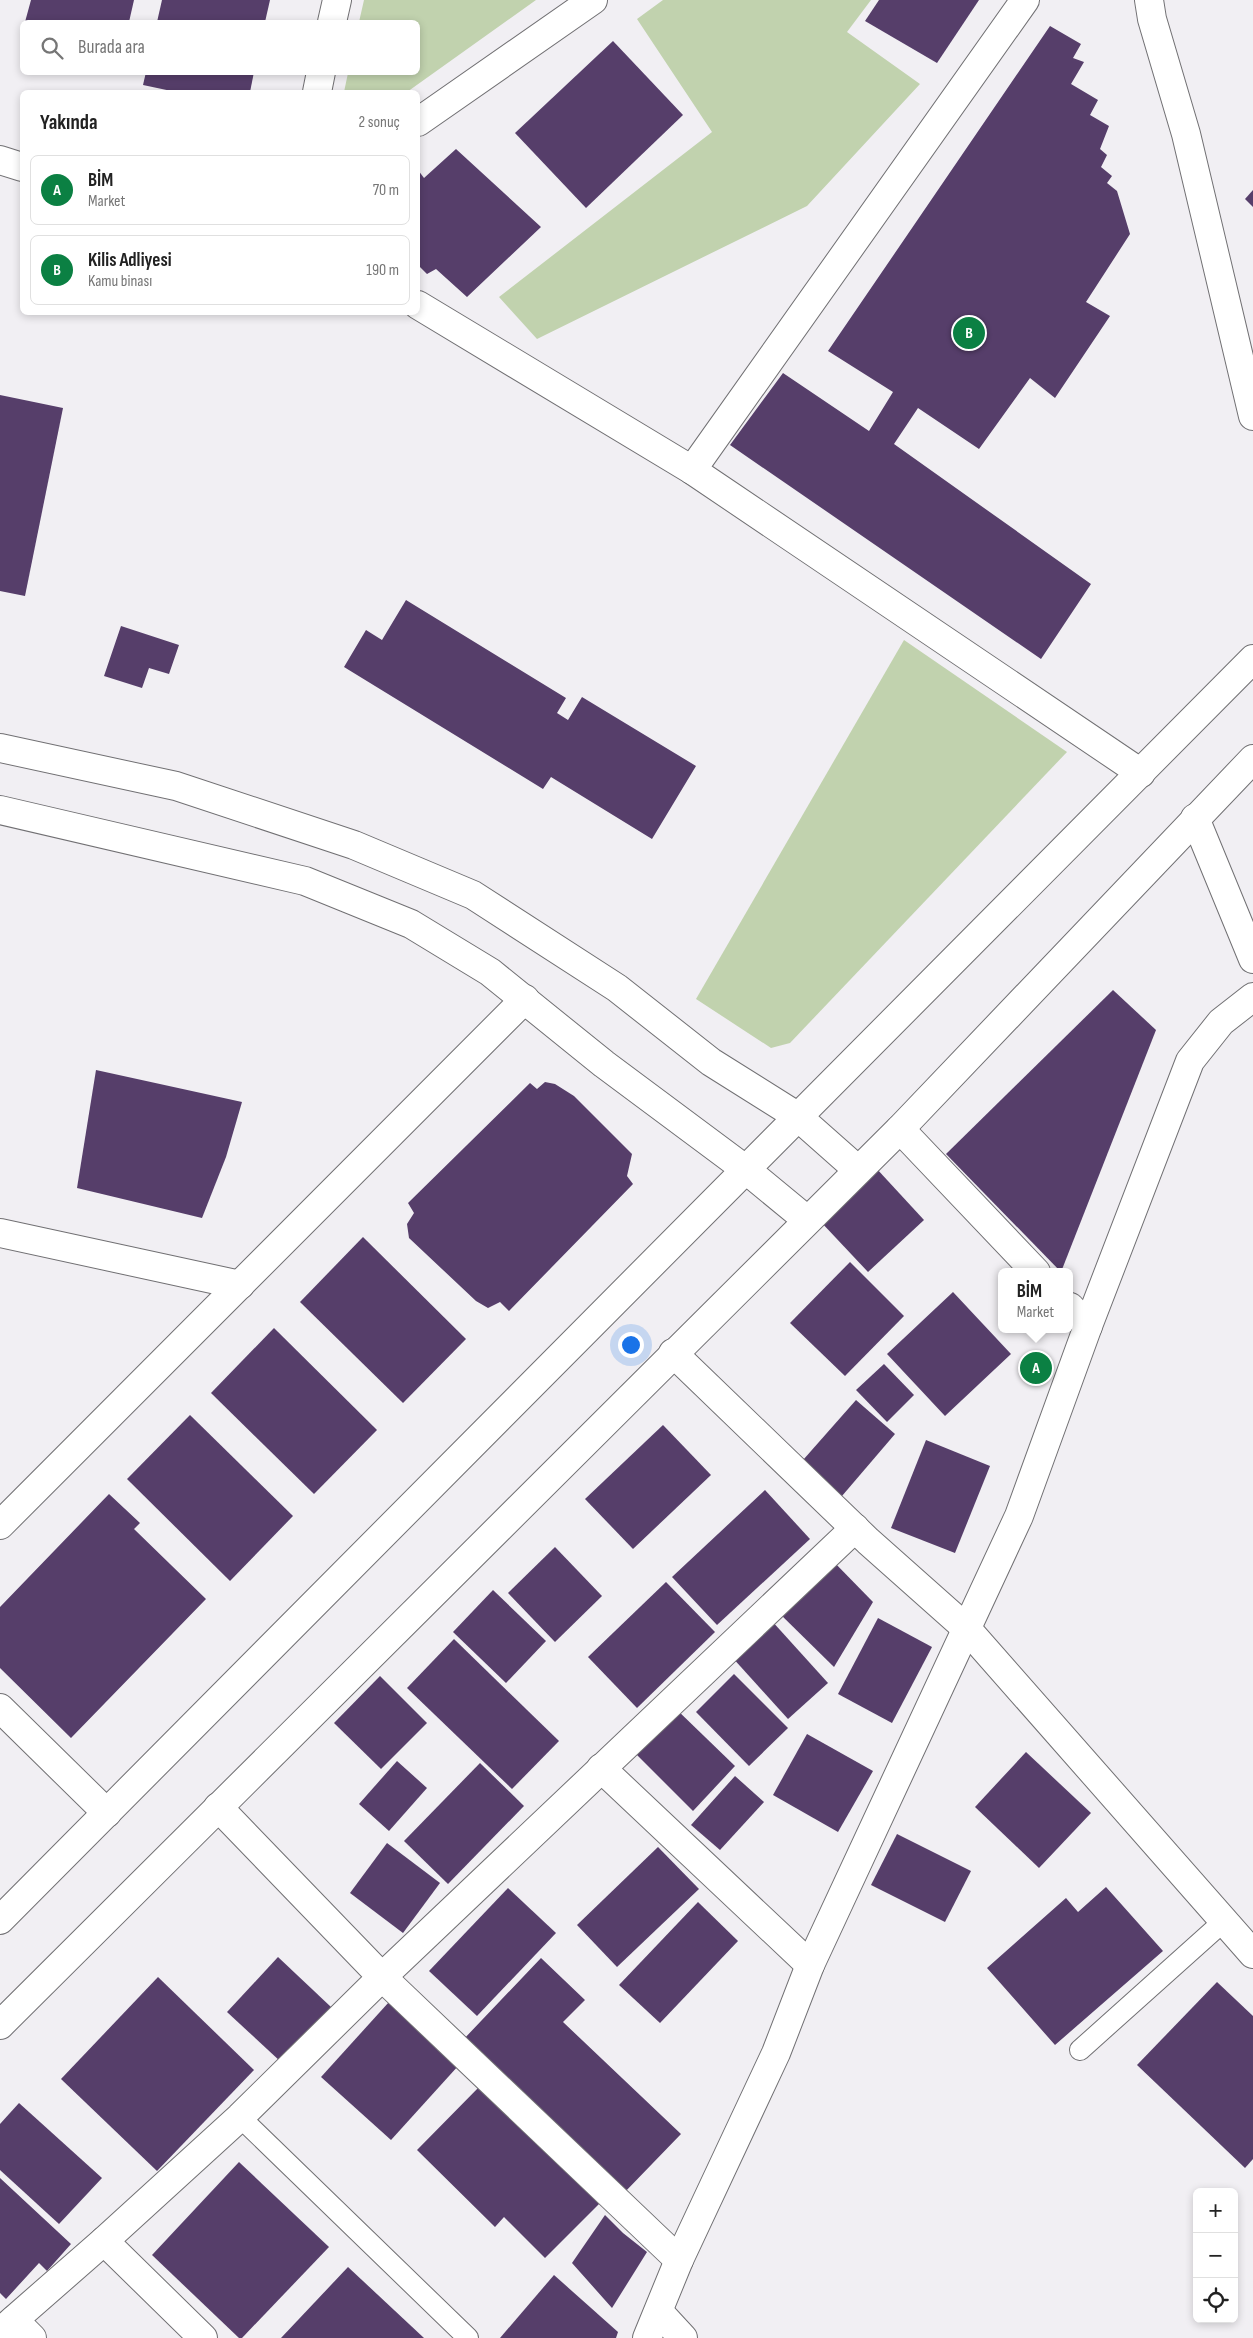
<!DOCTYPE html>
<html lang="tr">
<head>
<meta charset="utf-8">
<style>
	:root { --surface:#fff; --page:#f6f6f6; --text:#222; --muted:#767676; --line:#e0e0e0; --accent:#0b8043 }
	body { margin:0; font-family:"Sofia Sans Condensed",sans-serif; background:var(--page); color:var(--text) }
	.controls { position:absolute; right:15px; bottom:15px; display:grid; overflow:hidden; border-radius:8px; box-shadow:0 2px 8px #0003 }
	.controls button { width:45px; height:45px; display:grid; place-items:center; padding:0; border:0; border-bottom:1px solid var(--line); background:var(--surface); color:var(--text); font:25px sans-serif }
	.you { position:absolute; left:630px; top:1344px; width:18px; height:18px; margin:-12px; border:4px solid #fff; border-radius:50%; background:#1a73e8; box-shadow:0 0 0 8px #1a73e833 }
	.badge { display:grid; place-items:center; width:32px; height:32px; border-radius:50%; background:var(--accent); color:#fff; font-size:16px; font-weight:700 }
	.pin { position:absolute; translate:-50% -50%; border:2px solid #fff; box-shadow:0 1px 5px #0006 }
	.popup { position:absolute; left:998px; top:1268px; width:75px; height:65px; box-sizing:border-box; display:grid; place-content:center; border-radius:8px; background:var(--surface); filter:drop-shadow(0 1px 4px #0005); font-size:16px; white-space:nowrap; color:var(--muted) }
	.popup b { font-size:19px; color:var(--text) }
	.popup::after { content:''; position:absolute; left:50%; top:100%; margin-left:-10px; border:10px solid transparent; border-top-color:var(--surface) }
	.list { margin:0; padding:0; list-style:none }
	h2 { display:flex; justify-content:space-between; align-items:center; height:65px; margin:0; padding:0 20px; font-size:21px }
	h2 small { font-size:16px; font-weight:400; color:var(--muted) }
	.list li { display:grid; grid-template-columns:32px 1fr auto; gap:15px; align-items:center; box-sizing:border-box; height:70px; margin:0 10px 10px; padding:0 10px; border:1px solid var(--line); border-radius:8px }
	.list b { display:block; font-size:19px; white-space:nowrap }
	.list p { margin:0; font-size:16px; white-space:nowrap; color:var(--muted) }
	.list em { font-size:16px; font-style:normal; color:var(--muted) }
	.icon { flex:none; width:28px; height:28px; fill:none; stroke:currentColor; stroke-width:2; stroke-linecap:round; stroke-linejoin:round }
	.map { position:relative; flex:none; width:1253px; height:2338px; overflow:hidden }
	.search { position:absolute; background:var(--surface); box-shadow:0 2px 8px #0003; left:20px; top:20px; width:400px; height:55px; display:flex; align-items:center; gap:12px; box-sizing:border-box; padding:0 18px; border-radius:8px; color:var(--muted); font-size:19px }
	.panel { position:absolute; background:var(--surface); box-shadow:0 2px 8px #0003; left:20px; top:90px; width:400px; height:225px; border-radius:8px }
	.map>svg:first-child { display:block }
	.green { fill:#c1d2ae }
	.building { fill:#563e6a }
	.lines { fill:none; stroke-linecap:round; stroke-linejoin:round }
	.lane-casing { stroke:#717073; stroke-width:22 }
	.street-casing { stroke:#717073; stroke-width:30 }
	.secondary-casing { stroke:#717073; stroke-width:30 }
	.lane { stroke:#fff; stroke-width:20 }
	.street { stroke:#fff; stroke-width:28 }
	.secondary { stroke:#fff; stroke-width:28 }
</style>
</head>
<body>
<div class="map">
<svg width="1253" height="2338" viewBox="0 0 1253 2338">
	<rect width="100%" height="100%" fill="#f1eff3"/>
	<!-- green -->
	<g class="green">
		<path d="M364,0H536L407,92H344L348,73L418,72V22H359Z"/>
		<path d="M663,0H871L847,32L920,84L807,206L537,339L499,297L712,132L637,19Z"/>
		<path d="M904,640L1067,752L790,1043L771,1048L696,999Z"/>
	</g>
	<!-- building -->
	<g class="building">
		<path d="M31,0H134L129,22H25Z"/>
		<path d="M162,0H270L265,22H157Z"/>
		<path d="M879,0H979L937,63L865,21Z"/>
		<path d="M1050,26L1081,44L1073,58L1084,62L1071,84L1098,100L1090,115L1109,126L1100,149L1107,155L1101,167L1112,176L1107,183L1117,191L1130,234L1086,302L1110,316L1055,398L1030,378L979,449L918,408L894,444L1091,584L1041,659L730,445L783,373L869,431L893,392L828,351Z"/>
		<path d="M613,41L683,115L586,208L515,133Z"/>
		<path d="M146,72H254L250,92H176L143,85Z"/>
		<path d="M456,149L541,227L467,297L436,269L427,274L418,265V170L424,178Z"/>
		<path d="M1253,190V207L1245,199Z"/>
		<path d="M0,395L63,408L25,596L0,591Z"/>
		<path d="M406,600L566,698L557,713L568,720L582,697L696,766L652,839L551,777L543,789L344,667L366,630L382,640Z"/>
		<path d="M121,626L179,645L169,674L149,668L142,688L104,676Z"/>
		<path d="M1113,990L1156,1030L1061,1272L946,1154Z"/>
		<path d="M96,1070L242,1102L226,1157L202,1218L77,1188Z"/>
		<path d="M545,1082L555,1084L574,1096L632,1154L627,1176L633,1184L509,1311L500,1302L488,1308L476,1301L409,1238L407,1224L414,1213L408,1203L530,1083L537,1089Z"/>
		<path d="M876,1168L924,1220L868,1272L820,1221Z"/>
		<path d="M363,1237L466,1339L403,1403L300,1302Z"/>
		<path d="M850,1262L904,1316L845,1376L790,1323Z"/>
		<path d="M953,1292L1011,1354L945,1416L887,1354Z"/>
		<path d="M274,1328L377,1430L314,1494L211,1393Z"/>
		<path d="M884,1364L914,1395L887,1422L856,1390Z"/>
		<path d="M856,1400L895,1434L836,1503L796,1468Z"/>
		<path d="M190,1415L293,1516L230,1581L127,1479Z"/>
		<path d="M663,1425L711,1475L633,1549L585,1499Z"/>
		<path d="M926,1440L990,1466L955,1553L891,1528Z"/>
		<path d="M765,1490L810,1539L717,1625L672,1577Z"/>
		<path d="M109,1494L140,1523L134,1529L206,1599L71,1738L0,1668V1607Z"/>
		<path d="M555,1547L602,1596L555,1642L508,1593Z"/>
		<path d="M830,1558L873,1602L834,1667L777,1611Z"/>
		<path d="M666,1582L715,1632L637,1708L588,1657Z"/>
		<path d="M493,1590L546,1641L506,1683L453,1632Z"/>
		<path d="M878,1618L932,1647L892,1723L838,1694Z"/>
		<path d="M771,1620L828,1683L788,1719L731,1656Z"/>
		<path d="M454,1639L559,1741L512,1789L407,1688Z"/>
		<path d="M734,1674L788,1728L749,1766L696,1712Z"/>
		<path d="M380,1676L427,1723L381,1769L334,1723Z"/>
		<path d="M674,1707L735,1766L693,1811L632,1750Z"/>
		<path d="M807,1734L873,1771L838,1832L773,1795Z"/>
		<path d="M1026,1752L1091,1813L1039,1868L975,1807Z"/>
		<path d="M397,1761L427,1788L389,1831L359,1804Z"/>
		<path d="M480,1763L524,1806L448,1884L404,1841Z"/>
		<path d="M735,1776L764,1802L720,1850L691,1825Z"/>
		<path d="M897,1834L971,1871L945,1922L871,1885Z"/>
		<path d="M387,1843L440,1883L403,1933L350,1893Z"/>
		<path d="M658,1847L699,1889L617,1967L577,1925Z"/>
		<path d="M1106,1887L1163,1951L1055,2045L987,1968L1066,1898L1078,1912Z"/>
		<path d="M508,1888L556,1933L477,2016L429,1971Z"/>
		<path d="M698,1902L738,1941L660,2023L619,1985Z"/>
		<path d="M278,1957L331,2007L281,2062L227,2012Z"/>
		<path d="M541,1958L585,2000L563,2022L681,2134L623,2194L462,2041Z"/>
		<path d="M158,1977L254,2070L157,2171L61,2079Z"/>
		<path d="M1217,1982L1253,2016V2159L1245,2168L1137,2065Z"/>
		<path d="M389,2002L459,2065L391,2140L321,2077Z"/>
		<path d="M480,2086L599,2204L545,2258L504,2217L495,2227L417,2150Z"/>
		<path d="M19,2103L102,2178L59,2224L0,2170V2124Z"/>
		<path d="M239,2162L329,2247L242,2338H239L152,2255Z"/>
		<path d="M0,2178L71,2244L47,2271L39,2263L6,2299L0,2293Z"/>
		<path d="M605,2215L623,2233L647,2252L612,2308L572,2263Z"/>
		<path d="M348,2267L424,2338H281Z"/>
		<path d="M554,2275L618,2332L616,2338H500Z"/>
	</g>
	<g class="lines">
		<defs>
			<g id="lane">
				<path d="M1080,2050L1224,1921"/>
				<path d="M240,2117L468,2338"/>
			</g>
			<g id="street">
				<path d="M1149,0L1152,19L1186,134L1253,416"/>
				<path d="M332,22L337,0"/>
				<path d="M317,92L321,72"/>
				<path d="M418,122L593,0"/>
				<path d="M0,160L22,167"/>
				<path d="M418,305L692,470L1141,773"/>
				<path d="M692,470L1025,0"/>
				<path d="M900,1129L1036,1272"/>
				<path d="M0,1233L240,1285"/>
				<path d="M1070,1307L1088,1326"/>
				<path d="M673,1353L868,1541L967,1629L1253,1954"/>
				<path d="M0,1525L525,999"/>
				<path d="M0,1708L107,1813"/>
				<path d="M601,1768L810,1965"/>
				<path d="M218,1807L382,1977L679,2260"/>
				<path d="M104,2241L203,2338"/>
				<path d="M659,2312L683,2338"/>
				<path d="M14,2320L32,2338"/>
				<path d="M0,2332L104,2241L240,2117L382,1977L855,1528"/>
				<path d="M647,2338L679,2260L776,2053L810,1965L1019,1516L1088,1326L1190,1061L1221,1022L1253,997"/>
			</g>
			<g id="secondary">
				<path d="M0,748L176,786L354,845L473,895L617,988L711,1062L797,1116L858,1170"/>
				<path d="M0,810L305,881L411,924L490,972L604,1064L745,1169L807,1220"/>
				<path d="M1195,818L1253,959"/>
				<path d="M0,1920L1253,659"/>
				<path d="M0,2025L900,1129L1253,759"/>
			</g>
		</defs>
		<!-- lane casing -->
		<use href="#lane" class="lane-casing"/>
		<!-- street casing -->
		<use href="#street" class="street-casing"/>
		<!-- secondary casing -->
		<use href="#secondary" class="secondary-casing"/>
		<!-- lane -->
		<use href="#lane" class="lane"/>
		<!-- street -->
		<use href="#street" class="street"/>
		<!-- secondary -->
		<use href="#secondary" class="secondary"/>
	</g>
</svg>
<div class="controls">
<button>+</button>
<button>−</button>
<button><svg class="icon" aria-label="locate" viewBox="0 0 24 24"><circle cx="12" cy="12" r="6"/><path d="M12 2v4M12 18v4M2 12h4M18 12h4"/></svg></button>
</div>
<div class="you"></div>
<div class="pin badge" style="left:1036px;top:1368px">A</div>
<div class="popup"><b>BİM</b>Market</div>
<div class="pin badge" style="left:969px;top:333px">B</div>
<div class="search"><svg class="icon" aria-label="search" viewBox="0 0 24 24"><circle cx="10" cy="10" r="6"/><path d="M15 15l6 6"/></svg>Burada ara</div>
<section class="panel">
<h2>Yakında<small>2 sonuç</small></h2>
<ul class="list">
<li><span class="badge">A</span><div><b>BİM</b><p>Market</p></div><em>70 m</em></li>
<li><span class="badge">B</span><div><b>Kilis Adliyesi</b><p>Kamu binası</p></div><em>190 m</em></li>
</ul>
</section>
</div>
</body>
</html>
